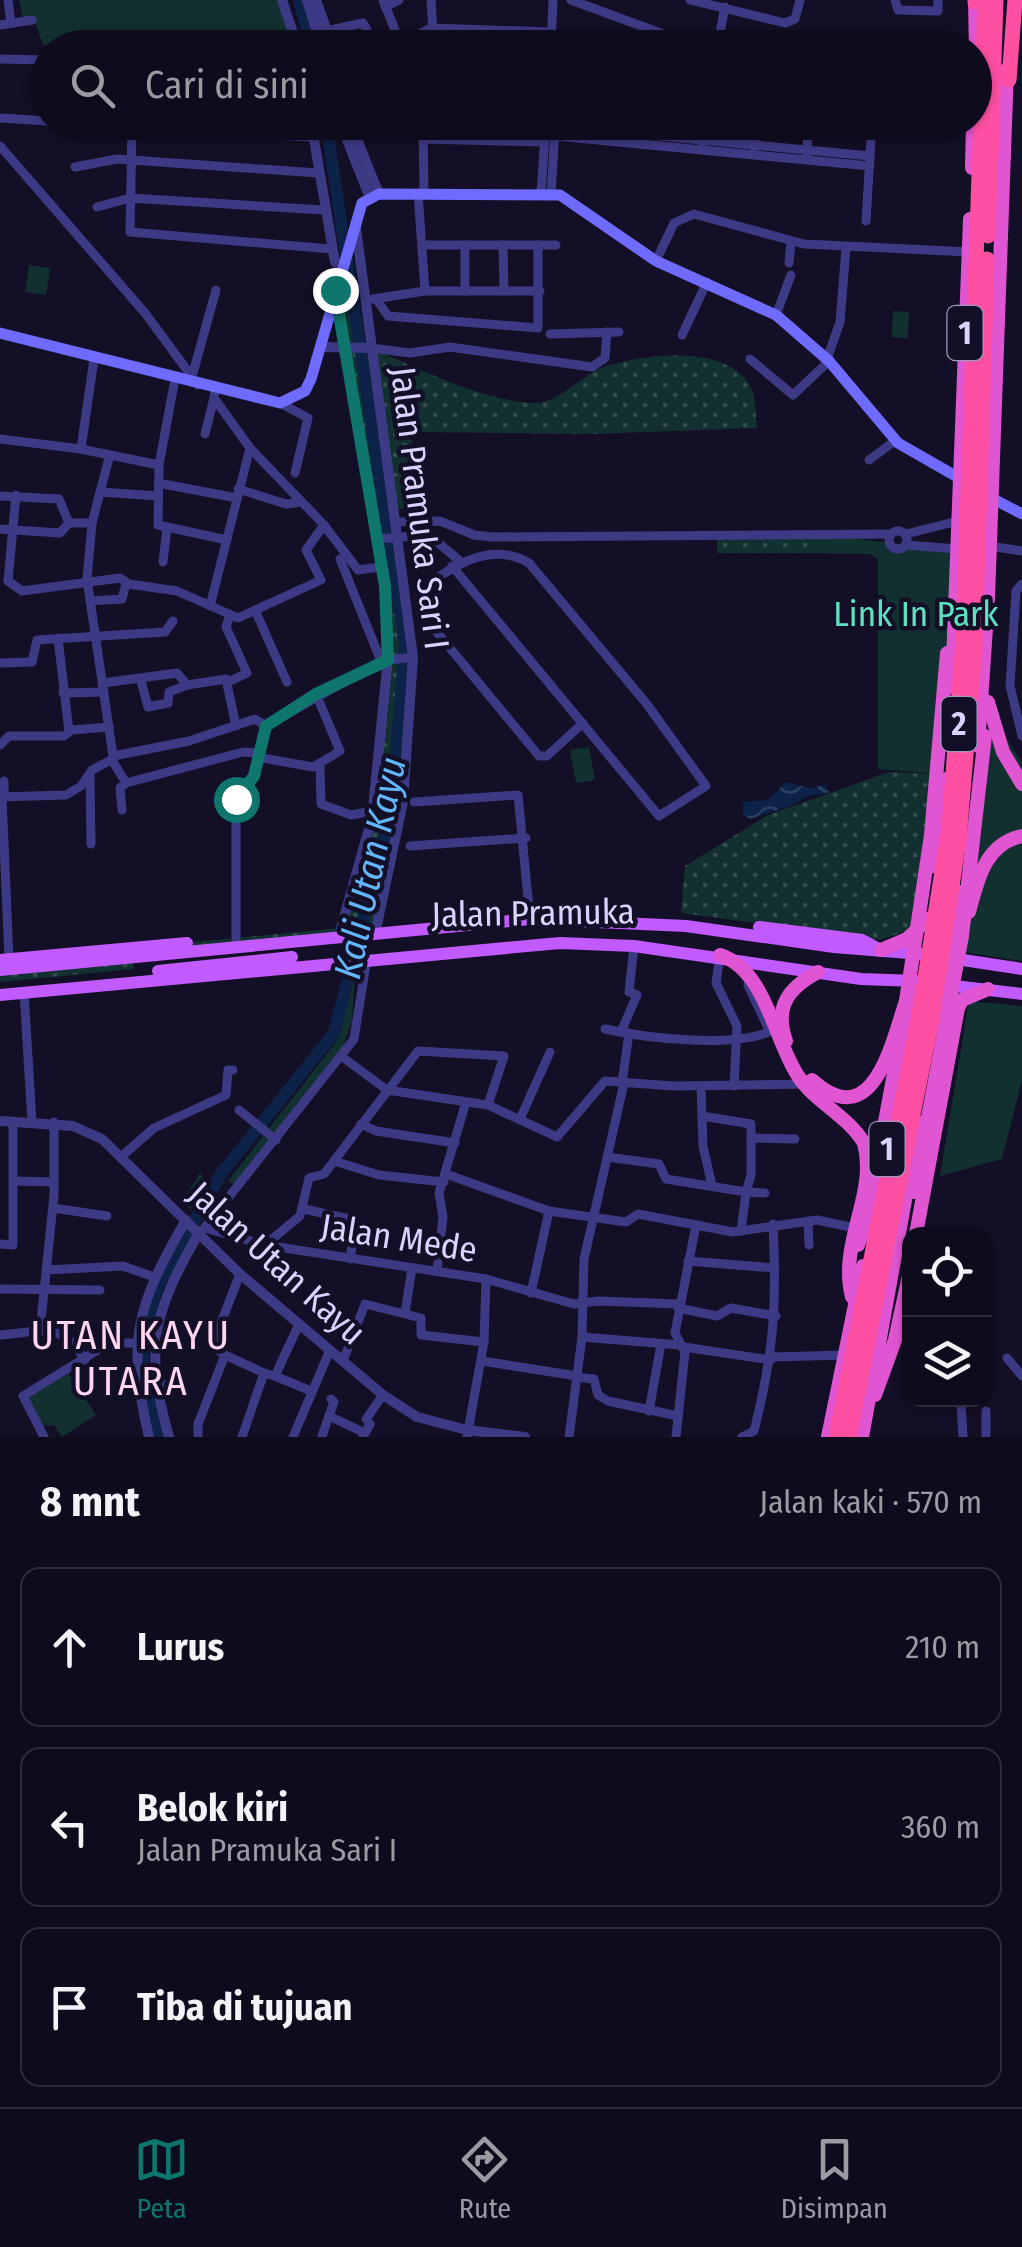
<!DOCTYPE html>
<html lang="id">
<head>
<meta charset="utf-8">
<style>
	:root { --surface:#0e0b1c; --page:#1c1929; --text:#f1f3f6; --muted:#9b9ba3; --line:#2e2b3b; --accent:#0f766e }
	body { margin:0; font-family:"Fira Sans Condensed",sans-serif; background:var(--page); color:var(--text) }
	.controls { position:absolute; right:30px; bottom:30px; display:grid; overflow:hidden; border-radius:20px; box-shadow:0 2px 8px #0004 }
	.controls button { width:90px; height:90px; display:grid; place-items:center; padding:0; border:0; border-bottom:2px solid var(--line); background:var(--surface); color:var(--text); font:50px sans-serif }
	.stop { position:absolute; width:30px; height:30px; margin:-22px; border:8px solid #0f766e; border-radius:50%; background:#fff }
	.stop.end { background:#0f766e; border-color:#fff; box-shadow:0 2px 10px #0008 }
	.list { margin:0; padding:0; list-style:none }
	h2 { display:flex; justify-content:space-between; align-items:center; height:130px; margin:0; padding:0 40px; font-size:42px }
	h2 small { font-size:32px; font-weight:400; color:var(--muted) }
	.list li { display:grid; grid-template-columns:65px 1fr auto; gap:30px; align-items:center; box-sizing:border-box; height:160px; margin:0 20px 20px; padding:0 20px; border:2px solid var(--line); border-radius:20px }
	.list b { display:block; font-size:38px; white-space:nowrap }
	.list p { margin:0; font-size:32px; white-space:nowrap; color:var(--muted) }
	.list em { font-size:32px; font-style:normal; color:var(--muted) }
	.icon { flex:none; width:55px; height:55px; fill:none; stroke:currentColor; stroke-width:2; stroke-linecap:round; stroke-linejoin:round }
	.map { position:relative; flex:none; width:1022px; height:1437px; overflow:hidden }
	.search { position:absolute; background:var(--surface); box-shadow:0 2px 8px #0004; left:30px; right:30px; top:30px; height:110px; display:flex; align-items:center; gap:25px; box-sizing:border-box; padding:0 35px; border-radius:55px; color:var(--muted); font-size:38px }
	.sheet { height:670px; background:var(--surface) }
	nav { display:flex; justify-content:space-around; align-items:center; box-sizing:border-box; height:140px; border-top:2px solid var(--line); background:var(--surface); font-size:28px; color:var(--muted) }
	nav a { display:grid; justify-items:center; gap:5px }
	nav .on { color:var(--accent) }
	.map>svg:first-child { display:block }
	.grass { fill:url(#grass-dots) }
	.park { fill:#12302f }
	.water { fill:url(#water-waves) }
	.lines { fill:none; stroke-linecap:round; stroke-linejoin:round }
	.river { stroke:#0c2248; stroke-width:12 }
	.minor { stroke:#3d3a85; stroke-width:9 }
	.tertiary { stroke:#3d3a85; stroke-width:10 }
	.secondary { stroke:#6f6bff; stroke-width:11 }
	.primary { stroke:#c25bff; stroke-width:12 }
	.trunk { stroke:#e055d1; stroke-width:14 }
	.motorway { stroke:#ff4fa3; stroke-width:15 }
	.trunk-bridge { stroke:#e055d1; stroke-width:14 }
	.motorway-bridge { stroke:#ff4fa3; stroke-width:15 }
	.route { stroke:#0f766e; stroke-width:12 }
	.labels { text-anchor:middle; stroke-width:9; stroke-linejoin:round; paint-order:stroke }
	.shield { fill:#130f26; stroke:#9e99be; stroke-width:2.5 }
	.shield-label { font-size:32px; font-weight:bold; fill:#d9d4ff }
	.street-label { font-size:35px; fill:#d9d4ff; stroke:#130f26 }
	.park-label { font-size:35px; fill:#5fe0c0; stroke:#130f26 }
	.water-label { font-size:38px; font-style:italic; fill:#62b6ff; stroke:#130f26 }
	.quarter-label { font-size:40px; letter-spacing:2.5px; fill:#ffd6f0; stroke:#130f26 }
</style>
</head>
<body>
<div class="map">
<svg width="1022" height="1437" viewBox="0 0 1022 1437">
	<defs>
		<pattern id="grass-dots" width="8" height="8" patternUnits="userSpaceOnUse" patternTransform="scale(2.5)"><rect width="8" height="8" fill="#12302f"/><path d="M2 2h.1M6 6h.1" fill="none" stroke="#344d4e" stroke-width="1.8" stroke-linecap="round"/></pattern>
		<pattern id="water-waves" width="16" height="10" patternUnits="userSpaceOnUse" patternTransform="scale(2.5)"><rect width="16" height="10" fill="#0c2248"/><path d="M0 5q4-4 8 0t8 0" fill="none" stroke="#2f4163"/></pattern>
	</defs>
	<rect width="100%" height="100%" fill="#130f26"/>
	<!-- grass -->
	<g class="grass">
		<path d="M346,252L361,348H371C419,369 477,398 530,403C559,405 579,376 604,367C643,354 731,342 752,390C756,401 756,417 757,428L591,434L412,432L411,509H395L413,659L403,803L376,923L352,927L353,934L163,954L162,945L341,928L369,832L382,726L385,586L338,280Z"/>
		<rect x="717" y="535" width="91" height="18"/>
		<path d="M889,772L935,774L911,930L879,940L681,913L685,866L768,815Z"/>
		<path d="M133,961L134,969L0,982V974Z"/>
	</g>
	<!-- park -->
	<g class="park">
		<path d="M19,0H280L296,47H50L43,45L36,25L23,18Z"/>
		<path d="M91,123H308L309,135Z"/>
		<path d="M29,265L50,268L46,295L25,292Z"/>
		<path d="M893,311L909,312L908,338L892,337Z"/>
		<path d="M808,535C859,537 906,547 957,549L938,774L878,769V559L869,554L808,553Z"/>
		<path d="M986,734L1009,742L1022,763V961L957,951Z"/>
		<path d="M589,747L595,780L576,783L570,750Z"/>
		<path d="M355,976L352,1021L342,1050L235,1186L228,1181L336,1042Z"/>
		<path d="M969,1001L1022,1006V1080L1002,1159L940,1176Z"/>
		<path d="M200,1173L208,1184L192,1209L181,1203Z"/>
		<path d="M69,1374L96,1415L62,1437L54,1425L42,1426L26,1395Z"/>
	</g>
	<!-- water -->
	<path class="water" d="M786,782L810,788L825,785L829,792C821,796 812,793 805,798C784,810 773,811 750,819L743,814V802L768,800Z"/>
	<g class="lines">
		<!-- river -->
		<g class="river">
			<path d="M299,0L312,48"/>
			<path d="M161,1437L144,1378L143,1344L156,1289L221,1174L334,1033L392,807L405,644L326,122"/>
		</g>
		<!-- minor -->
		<g class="minor">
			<path d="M8,0L11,23"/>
			<path d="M383,0L401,45"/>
			<path d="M431,0L434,48"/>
			<path d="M571,0L701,48"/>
			<path d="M690,0L785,23L795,19L800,0"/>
			<path d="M895,0L898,10L938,11V0"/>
			<path d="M385,7L399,0"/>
			<path d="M0,25L32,20"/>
			<path d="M647,28L648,48"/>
			<path d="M321,32L363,23L377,48"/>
			<path d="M401,44L431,28L551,32"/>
			<path d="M551,48L553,0"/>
			<path d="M717,48L725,7"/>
			<path d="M0,59L48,60"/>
			<path d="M0,118L48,121"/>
			<path d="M64,122L86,123"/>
			<path d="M423,122L424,193"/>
			<path d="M702,122L703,145"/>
			<path d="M545,125L870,156"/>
			<path d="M83,126L313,137"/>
			<path d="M132,128L130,232L331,249"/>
			<path d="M545,135L870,166"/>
			<path d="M424,139L544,142"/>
			<path d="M0,146L145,313L198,385"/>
			<path d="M754,147L755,122"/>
			<path d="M807,155L808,122"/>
			<path d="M75,167L117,159L318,173"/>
			<path d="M418,193L425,291"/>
			<path d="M541,193L545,136"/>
			<path d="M551,194L555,130"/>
			<path d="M97,207L130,198L323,210"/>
			<path d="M866,221L872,122"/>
			<path d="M422,245H556"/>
			<path d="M465,245V291"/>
			<path d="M503,245L504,291"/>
			<path d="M656,261L674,223L694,214L804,244L969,252"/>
			<path d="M789,263L791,242"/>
			<path d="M373,299L425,291H540"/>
			<path d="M376,299L388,316L538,328V245"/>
			<path d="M776,315L791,275"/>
			<path d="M550,334L619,332"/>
			<path d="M682,335L707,282"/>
			<path d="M371,348L410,353L450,347L592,367L605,358L607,332"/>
			<path d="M750,359L793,395L829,361"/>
			<path d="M827,359L840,322L846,248"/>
			<path d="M193,373L216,290"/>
			<path d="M175,379L159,465L158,525L227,540"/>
			<path d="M215,390L214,398L250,448L324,525L358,570L380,567"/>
			<path d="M280,403L308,418L295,473"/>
			<path d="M205,434L214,398"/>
			<path d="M0,439L81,449L159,465"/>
			<path d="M81,449L94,359"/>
			<path d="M109,458L92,523L87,579L113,756"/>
			<path d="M869,460L896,440"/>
			<path d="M158,483L237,498"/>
			<path d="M238,489L286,504L301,502"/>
			<path d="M100,492L158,496"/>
			<path d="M0,496L59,499L69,523H92"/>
			<path d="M396,522L440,521L474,535L492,537L891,534"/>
			<path d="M0,529L60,533L69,523"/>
			<circle cx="898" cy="540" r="9"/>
			<path d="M906,534L958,521"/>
			<path d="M376,539L429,535L461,562"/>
			<path d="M907,545L957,549"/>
			<path d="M989,546L1022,551"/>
			<path d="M347,556L340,559L381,661"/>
			<path d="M163,562L167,528"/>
			<path d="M452,566L659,816L706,786L646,703L529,563C490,540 451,567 420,590L421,613L539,756H547L583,723"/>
			<path d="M8,581L22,591L120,578L129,584L177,591L238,618L321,580L306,550L324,525"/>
			<path d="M8,581L16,495"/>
			<path d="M1022,584L1016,591L1010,686L1022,736"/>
			<path d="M90,601L122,599L126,583"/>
			<path d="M210,606L250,448"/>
			<path d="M255,610L287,682"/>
			<path d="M58,638L69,732"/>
			<path d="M0,663L32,662L37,640L165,632L173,621"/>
			<path d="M228,682L247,673L226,627L230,615"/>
			<path d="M103,683L177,673L187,685L169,692L168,703L148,707L141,681"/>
			<path d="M187,685L226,679L236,726"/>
			<path d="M63,693L104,692"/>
			<path d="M0,745L9,736H64L72,730L109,727"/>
			<path d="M113,756L189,741L255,719L266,726"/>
			<path d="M257,757L313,767L340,751L316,694"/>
			<path d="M112,760L126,783L243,752L258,753"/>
			<path d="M320,766L321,804L351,815L373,811"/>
			<path d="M90,776L91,844"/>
			<path d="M0,797L66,795L81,786L92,770L113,759"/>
			<path d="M2,797L9,959"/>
			<path d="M4,797V781"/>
			<path d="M414,802L518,795L530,919"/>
			<path d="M122,810L120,788L126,783"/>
			<path d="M410,846L526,838"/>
			<path d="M236,938V799L254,776L266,726L381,661L413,657"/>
			<path d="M720,955L716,983L737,1026L734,1086"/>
			<path d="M748,985L769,1030"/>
			<path d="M24,992L32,1122"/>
			<path d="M605,1029C646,1038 736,1049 773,1030"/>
			<path d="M621,1032L637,995L629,992L634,946"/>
			<path d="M341,1056L387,1090L488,1105L557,1137L605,1081L674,1086L805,1084"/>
			<path d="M622,1083L629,1033"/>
			<path d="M701,1086L703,1146L712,1186"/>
			<path d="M239,1110L276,1140"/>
			<path d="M702,1116L751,1124V1175L746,1192"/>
			<path d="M520,1119L550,1052"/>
			<path d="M361,1124L376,1131L455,1143"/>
			<path d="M751,1138L795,1139"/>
			<path d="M122,1156L154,1128L226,1095L228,1070H233"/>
			<path d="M607,1157L659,1164L666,1179L746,1192L741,1231"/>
			<path d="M334,1161L379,1175L444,1182"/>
			<path d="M446,1174L549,1211L626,1222L638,1214L733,1232L817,1220L855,1228"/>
			<path d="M14,1181L53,1182"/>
			<path d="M747,1192L765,1193"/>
			<path d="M53,1208L107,1216"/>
			<path d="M304,1209L349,1219L348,1225L355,1229L350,1259"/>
			<path d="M808,1221L809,1245"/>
			<path d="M205,1227L354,1039L367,958"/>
			<path d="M205,1228L265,1245L486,1279L574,1304L598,1301L679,1304"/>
			<path d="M0,1244L13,1245V1121"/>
			<path d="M265,1245L300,1216L309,1178L324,1174L418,1051L504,1056L488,1105"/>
			<path d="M688,1261L775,1268"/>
			<path d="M46,1270L123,1266L154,1277"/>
			<path d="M437,1271L443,1217L439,1193L466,1102"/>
			<path d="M0,1289L100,1290"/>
			<path d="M531,1293L549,1211"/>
			<path d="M678,1308L717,1316L731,1308L776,1316"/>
			<path d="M405,1313L412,1268"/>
			<path d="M40,1330L54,1195V1122"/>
			<path d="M0,1335C42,1332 60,1320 85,1360"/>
			<path d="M582,1337L680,1345"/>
			<path d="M684,1347L771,1360"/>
			<path d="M225,1355L264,1373"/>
			<path d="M773,1357L845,1355"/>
			<path d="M1007,1358L1022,1376"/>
			<path d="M343,1361L365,1304L421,1318V1335L484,1342"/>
			<path d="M482,1361L577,1376"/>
			<path d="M275,1376L311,1391"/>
			<path d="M576,1377L594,1379L598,1395L608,1401L678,1416"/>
			<path d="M157,1384L176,1385"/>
			<path d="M961,1403L963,1437"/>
			<path d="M649,1411L661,1344"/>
			<path d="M986,1411V1437"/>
			<path d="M329,1416L365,1433"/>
			<path d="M322,1436L334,1402L331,1399"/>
			<path d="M44,1437L23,1396L109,1343H136"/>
			<path d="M198,1437V1424L225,1355L212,1346L240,1274"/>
			<path d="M242,1437L264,1373L275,1376L299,1324"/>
			<path d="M293,1437L330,1350"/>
			<path d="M363,1437L370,1424L366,1419L383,1395"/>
			<path d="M467,1437L484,1342L486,1279"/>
			<path d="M569,1437L582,1337L584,1259L624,1083"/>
			<path d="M676,1437L685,1352L675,1333L696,1225"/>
			<path d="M742,1437L754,1431C774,1352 777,1305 773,1224"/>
		</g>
		<!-- tertiary -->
		<g class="tertiary">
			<path d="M282,0L298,48"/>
			<path d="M307,0L322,48"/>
			<path d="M316,0L333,48"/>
			<path d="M311,122L335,262L341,267"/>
			<path d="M340,122L370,198"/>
			<path d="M350,122L379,194"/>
			<path d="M356,228L413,657L403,802L377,925"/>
			<path d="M336,296L385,586L387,668L372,818L341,928"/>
			<path d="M320,347L371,348"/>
			<path d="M0,1121L73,1126L102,1139L240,1274L383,1395L417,1417L467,1430L525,1437"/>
			<path d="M149,1437C126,1339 137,1305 186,1220"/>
			<path d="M169,1437C143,1345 154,1311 200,1231"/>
		</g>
		<!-- secondary -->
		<g class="secondary">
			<path d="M0,333L280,403L305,391L311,379L362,203L379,194L560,195L656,261L776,315L829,361L898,443L966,482"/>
			<path d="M986,495L1022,514"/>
		</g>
		<!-- primary -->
		<g class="primary">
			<path d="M759,927L862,940L881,950"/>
			<path d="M950,958L1022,969"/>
			<path d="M0,960L187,943"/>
			<path d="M0,970L530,919L686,926L834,947L921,954"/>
			<path d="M158,971L292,957"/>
			<path d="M946,985L1022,994"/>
			<path d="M0,995L560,943L634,946L861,979L917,981"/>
		</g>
		<!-- trunk -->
		<g class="trunk">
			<path d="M975,0L976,53"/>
			<path d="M972,168L973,122"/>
			<path d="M952,687L970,219"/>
			<path d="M988,702L1003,752L1022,784"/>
			<path d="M978,746L988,598L1007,69"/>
			<path d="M936,867L946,779"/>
			<path d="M969,912C978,879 985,844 1022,836"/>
			<path d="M881,950L907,939L928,919"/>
			<path d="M720,955C766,970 774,1040 798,1076C815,1102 848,1116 864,1143C878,1194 838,1242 852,1297"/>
			<path d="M938,1023L961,892"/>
			<path d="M786,1041C774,1007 788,988 818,972"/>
			<path d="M906,1044L916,991"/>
			<path d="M812,1080C874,1136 892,1041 906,1001"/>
			<path d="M916,1234L958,1008L962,1000L988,989"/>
			<path d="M858,1245L866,1223L901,1036"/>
			<path d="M875,1395L895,1340L910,1271"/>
			<path d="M828,1437L863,1266"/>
			<path d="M862,1437L919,1123"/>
		</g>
		<!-- motorway -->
		<g class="motorway">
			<path d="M975,2L976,0"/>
			<path d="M1009,80L1015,0"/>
		</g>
		<!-- trunk-bridge -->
		<g class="trunk-bridge">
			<path d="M906,1001L931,835L947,653"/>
			<path d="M914,1192L962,936L985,736"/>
		</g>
		<!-- motorway-bridge -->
		<g class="motorway-bridge">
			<path d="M988,236L996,0"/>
			<path d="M836,1437L919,1015L949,828L963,640L985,0"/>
			<path d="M849,1437L931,1024L959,840L975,646L987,259"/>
		</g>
	</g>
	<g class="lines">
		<!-- route -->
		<path class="route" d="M236,799L254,776L266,726L316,694L388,660L385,586L335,290"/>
	</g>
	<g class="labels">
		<!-- shield labels -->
		<g class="shield">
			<rect x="947.5" y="306" width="35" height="54" rx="8"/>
			<rect x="941.5" y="697" width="35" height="54" rx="8"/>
			<rect x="869.5" y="1122" width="35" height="54" rx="8"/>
		</g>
		<g class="shield-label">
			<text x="965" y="344">1</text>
			<text x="959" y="735">2</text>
			<text x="887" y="1160">1</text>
		</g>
		<!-- street labels -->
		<g class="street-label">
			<text transform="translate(420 508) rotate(83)" y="12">Jalan Pramuka Sari I</text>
			<text transform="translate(533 913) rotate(-1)" y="12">Jalan Pramuka</text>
			<text transform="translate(399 1238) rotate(9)" y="12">Jalan Mede</text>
			<text transform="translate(277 1263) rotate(42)" y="12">Jalan Utan Kayu</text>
		</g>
		<!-- park labels -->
		<g class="park-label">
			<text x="916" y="626">Link In Park</text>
		</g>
		<!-- water labels -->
		<g class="water-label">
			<text transform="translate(370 868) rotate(-78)" y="13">Kali Utan Kayu</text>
		</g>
		<!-- quarter labels -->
		<g class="quarter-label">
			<text x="131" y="1349">UTAN KAYU<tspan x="131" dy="46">UTARA</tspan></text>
		</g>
	</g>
</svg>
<div class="controls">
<button><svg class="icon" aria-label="locate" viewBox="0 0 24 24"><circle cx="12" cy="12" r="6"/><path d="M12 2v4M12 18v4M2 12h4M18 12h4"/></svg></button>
<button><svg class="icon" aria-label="layers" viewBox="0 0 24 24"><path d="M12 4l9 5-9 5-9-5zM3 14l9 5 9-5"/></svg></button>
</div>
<div class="stop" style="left:236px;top:799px"></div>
<div class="stop end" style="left:335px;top:290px"></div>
<div class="search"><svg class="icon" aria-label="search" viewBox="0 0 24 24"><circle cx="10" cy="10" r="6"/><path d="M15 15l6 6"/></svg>Cari di sini</div>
</div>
<section class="sheet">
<h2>8 mnt<small>Jalan kaki · 570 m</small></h2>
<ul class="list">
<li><svg class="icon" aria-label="ahead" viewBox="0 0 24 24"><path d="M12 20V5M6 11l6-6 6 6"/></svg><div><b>Lurus</b></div><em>210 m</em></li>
<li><svg class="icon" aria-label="left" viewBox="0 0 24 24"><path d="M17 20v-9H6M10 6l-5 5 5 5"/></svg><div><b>Belok kiri</b><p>Jalan Pramuka Sari I</p></div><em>360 m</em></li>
<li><svg class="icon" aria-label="arrive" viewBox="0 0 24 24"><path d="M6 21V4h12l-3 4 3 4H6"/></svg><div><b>Tiba di tujuan</b></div></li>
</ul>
</section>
<nav>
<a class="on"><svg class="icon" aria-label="map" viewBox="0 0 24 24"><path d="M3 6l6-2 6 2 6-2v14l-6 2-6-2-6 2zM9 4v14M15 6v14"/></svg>Peta</a>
<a><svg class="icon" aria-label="directions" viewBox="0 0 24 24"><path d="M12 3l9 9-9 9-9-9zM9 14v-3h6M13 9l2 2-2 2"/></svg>Rute</a>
<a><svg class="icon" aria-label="saved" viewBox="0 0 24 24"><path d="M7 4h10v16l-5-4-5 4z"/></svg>Disimpan</a>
</nav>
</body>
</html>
